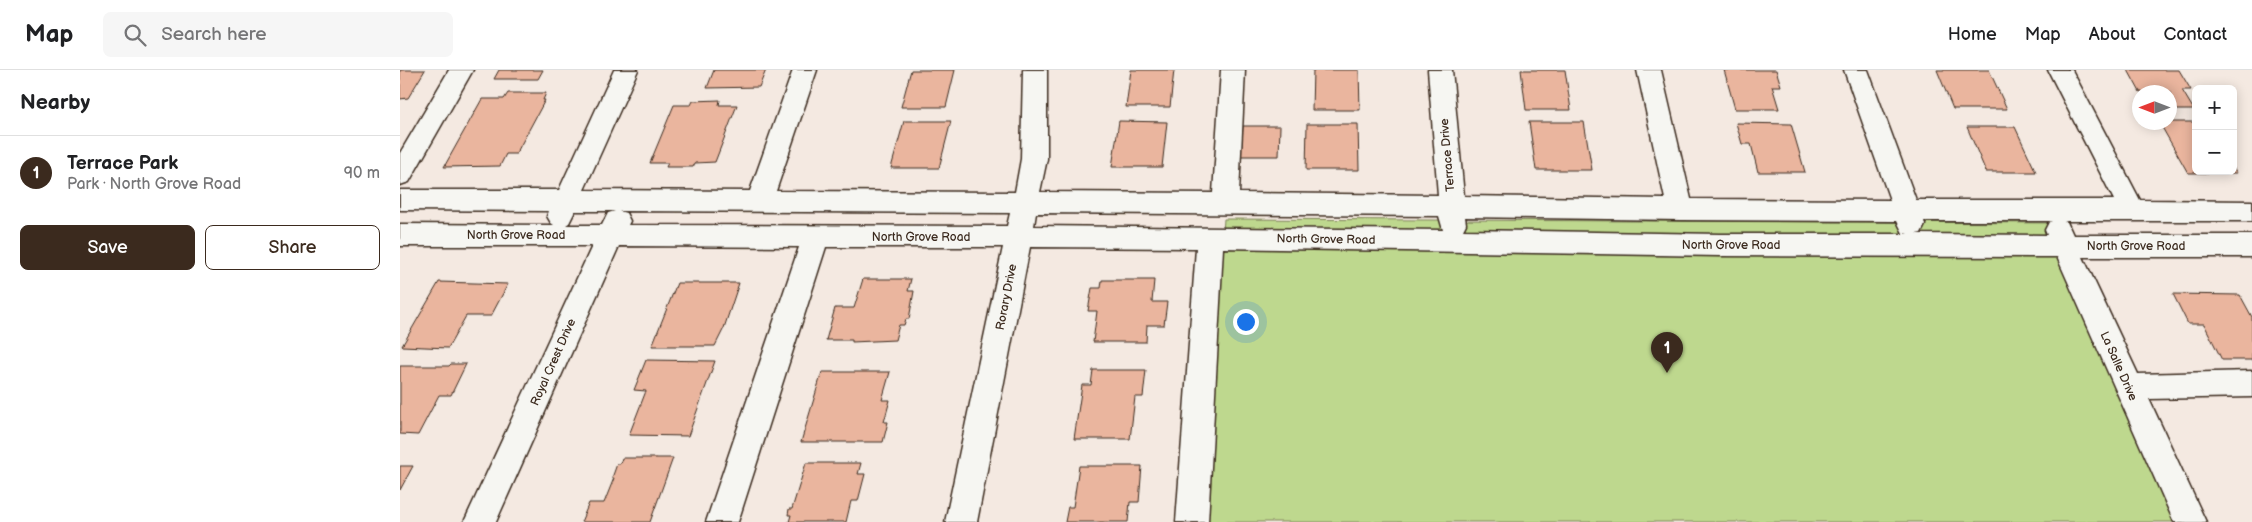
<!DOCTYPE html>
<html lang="en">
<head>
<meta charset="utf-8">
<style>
	:root { --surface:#fff; --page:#f6f6f6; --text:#202124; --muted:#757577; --line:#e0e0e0; --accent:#3b2a1e }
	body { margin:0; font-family:"Balsamiq Sans",sans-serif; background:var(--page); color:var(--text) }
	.controls { position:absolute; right:15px; top:15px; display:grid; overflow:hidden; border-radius:8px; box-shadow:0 2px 12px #0003 }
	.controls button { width:45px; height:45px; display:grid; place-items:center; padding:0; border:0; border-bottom:1px solid var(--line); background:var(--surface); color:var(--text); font:25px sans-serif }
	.compass { position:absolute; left:1732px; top:15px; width:45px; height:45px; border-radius:50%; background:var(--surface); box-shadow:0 2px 12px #0003; rotate:270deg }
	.you { position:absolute; left:845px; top:251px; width:18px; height:18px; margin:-12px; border:4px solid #fff; border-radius:50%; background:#1a73e8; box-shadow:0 0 0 8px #1a73e833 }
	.badge { display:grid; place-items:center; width:32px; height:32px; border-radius:50%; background:var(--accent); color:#fff; font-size:16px; font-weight:700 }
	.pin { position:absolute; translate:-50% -41px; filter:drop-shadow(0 1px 2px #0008) }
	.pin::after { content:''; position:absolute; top:26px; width:18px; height:15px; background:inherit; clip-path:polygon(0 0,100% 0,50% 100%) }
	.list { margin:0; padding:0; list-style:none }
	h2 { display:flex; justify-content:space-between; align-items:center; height:65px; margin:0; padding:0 20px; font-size:21px }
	h2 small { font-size:16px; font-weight:400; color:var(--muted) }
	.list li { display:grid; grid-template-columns:32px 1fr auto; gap:15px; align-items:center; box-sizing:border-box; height:75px; padding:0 20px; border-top:1px solid var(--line) }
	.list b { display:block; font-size:19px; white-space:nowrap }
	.list p { margin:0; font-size:16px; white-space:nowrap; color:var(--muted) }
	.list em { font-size:16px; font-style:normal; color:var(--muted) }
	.actions { display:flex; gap:10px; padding:15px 20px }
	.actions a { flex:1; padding:11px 0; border:1px solid var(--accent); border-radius:8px; text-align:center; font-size:18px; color:var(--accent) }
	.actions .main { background:var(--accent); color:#fff }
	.icon { flex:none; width:28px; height:28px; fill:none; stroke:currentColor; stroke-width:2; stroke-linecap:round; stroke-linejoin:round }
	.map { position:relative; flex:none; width:1852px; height:452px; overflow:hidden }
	header { display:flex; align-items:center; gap:30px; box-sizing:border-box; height:70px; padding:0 25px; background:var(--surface); border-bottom:1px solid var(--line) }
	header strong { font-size:24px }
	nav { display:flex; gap:28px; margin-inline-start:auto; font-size:18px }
	.search { width:350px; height:45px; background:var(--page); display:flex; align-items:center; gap:12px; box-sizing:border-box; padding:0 18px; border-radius:8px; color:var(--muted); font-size:19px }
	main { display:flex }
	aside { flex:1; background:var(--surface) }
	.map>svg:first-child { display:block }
	.green { fill:#bed88e; stroke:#7c8156 }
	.building { fill:#eab59e; stroke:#3b2a1e }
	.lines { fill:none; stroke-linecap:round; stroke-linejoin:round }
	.minor-casing { stroke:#3b2a1e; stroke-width:3 }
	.minor { fill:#f6f6f2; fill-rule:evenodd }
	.labels { text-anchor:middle; stroke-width:4; stroke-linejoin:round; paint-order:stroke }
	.street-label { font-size:12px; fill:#3b2a1e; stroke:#f6f6f2 }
</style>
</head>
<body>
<header>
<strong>Map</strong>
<div class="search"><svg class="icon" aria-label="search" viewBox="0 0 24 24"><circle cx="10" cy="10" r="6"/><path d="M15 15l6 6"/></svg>Search here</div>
<nav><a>Home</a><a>Map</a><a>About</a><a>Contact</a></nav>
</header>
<main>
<aside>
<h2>Nearby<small></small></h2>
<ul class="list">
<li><span class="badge">1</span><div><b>Terrace Park</b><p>Park · North Grove Road</p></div><em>90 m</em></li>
</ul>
<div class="actions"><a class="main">Save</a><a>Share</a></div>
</aside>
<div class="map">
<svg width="1852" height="452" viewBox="0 0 1852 452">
	<rect width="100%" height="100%" fill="#f4e9e1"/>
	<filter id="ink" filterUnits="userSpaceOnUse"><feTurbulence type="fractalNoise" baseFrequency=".02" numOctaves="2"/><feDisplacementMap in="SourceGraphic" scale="10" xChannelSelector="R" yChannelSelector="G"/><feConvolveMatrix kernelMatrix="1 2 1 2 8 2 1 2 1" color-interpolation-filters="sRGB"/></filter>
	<g filter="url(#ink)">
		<!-- green -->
		<path class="green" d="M824,149L1654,153L1790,452H802Z"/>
		<!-- building -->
		<g class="building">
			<path d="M0,0H25L8,28L0,29Z"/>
			<path d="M99,0H143L138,9H94Z"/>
			<path d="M314,0H366L359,17L307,18Z"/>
			<path d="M511,0H555L546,37H501Z"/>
			<path d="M731,0H774L770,37H726Z"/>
			<path d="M913,0H959L960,40H912Z"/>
			<path d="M1121,0H1165L1171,40H1126Z"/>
			<path d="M1324,0H1376L1381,16H1372L1379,39H1335Z"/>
			<path d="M1537,0H1589L1607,39H1553Z"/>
			<path d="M1728,0H1779L1791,20H1782L1794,40H1770V22H1740Z"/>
			<path d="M108,23H146L143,30H145L116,84H106L100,96L44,97L82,29H104Z"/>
			<path d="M320,30L319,35H337L315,92L295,93L293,97H266L268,93H250L274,35H291L293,31Z"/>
			<path d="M504,51H551L539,98H491Z"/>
			<path d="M719,51L767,52L762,97H712Z"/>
			<path d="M1129,52H1184L1192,100H1136Z"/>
			<path d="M1759,52H1796V101H1833V97L1837,103H1788Z"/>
			<path d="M1336,53L1391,54L1405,102H1358L1351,74H1342Z"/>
			<path d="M907,54H958L959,100H906Z"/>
			<path d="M843,56H880L879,86H841Z"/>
			<path d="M1567,57H1615L1636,102H1586Z"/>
			<path d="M463,209H511L508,221H514L509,249H506L504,255H499L495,270L452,272V270H426L435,238H454Z"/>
			<path d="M702,210H754L752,232H767L764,255H747L746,272H693L697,241H688L692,218H701Z"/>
			<path d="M39,212L108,214L91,246H66L48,278L2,276Z"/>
			<path d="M277,213H339L324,258L315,276H252Z"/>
			<path d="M1773,224L1840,225L1852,247V290H1822L1804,254H1788Z"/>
			<path d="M246,290L315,291L288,366L229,365L246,321L234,320Z"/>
			<path d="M51,294H66L51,325H39L18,365L0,364V296H49Z"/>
			<path d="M693,300H746L743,327H735L730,369H674L682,315H691Z"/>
			<path d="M422,302H490L482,330H490L484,352H488L483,372H401Z"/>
			<path d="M222,388H273L250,452H181L189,433H204L214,408H212L217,394H220Z"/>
			<path d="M406,393H461L458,404H465L458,431H451L446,452H389L391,445H388L389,439H392Z"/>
			<path d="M0,396H13L0,420Z"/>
			<path d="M679,396H742L739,432H730L728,452H665L668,437H673Z"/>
		</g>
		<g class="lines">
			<defs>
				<g id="minor">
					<path d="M49,0H73L9,112L0,115V83Z"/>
					<path d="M214,0H238L184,120L350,121L393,0H417L376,121L615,122L621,89L623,0H647V89L640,122L813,123L821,0H845L839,123L1038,125L1028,0H1052L1064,126L1265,129L1237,0H1261L1291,129L1490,130L1444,0H1468L1516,130H1714L1648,0H1672L1740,130L1852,131V151H1664L1667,152L1673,165H1852V187H1683L1738,304L1852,301V327L1749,329L1806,452H1774L1657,187L1320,186L823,178L808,452H776L796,178L630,177L577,452H545L603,177H426L338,452H306L399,177L219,176L96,452H64L192,176H0V154L154,155L151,153L147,146L149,141L0,140V120H159ZM175,141H215L208,143L202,155H166L169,153ZM219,141L610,143L607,156L228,155L230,151L226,143ZM636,143L1039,146L1043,160L634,156ZM1065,147L1280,150L1497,151L1503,163L1508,164H1320L1063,160L1066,154ZM1524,151H1652L1649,152L1645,160L1647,165L1516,164L1521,163L1525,155Z"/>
				</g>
			</defs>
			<!-- minor casing -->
			<use href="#minor" class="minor-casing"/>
			<!-- minor -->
			<use href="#minor" class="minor"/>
		</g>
	</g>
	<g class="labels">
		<!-- street labels -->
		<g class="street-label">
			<text transform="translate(1047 85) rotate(-95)" y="4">Terrace Drive</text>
			<text x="116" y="169">North Grove Road</text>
			<text x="521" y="171">North Grove Road</text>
			<text transform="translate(926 169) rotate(1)" y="4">North Grove Road</text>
			<text x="1331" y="179">North Grove Road</text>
			<text x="1736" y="180">North Grove Road</text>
			<text transform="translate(606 227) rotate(-79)" y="4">Rorary Drive</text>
			<text transform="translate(153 292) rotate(-66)" y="4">Royal Crest Drive</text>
			<text transform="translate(1719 296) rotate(66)" y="4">La Salle Drive</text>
		</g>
	</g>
</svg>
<div class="controls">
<button>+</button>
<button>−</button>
</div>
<svg class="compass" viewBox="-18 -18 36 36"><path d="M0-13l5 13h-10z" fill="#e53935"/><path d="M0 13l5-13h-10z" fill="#757577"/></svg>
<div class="you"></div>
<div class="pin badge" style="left:1267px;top:303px">1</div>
</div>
</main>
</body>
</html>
